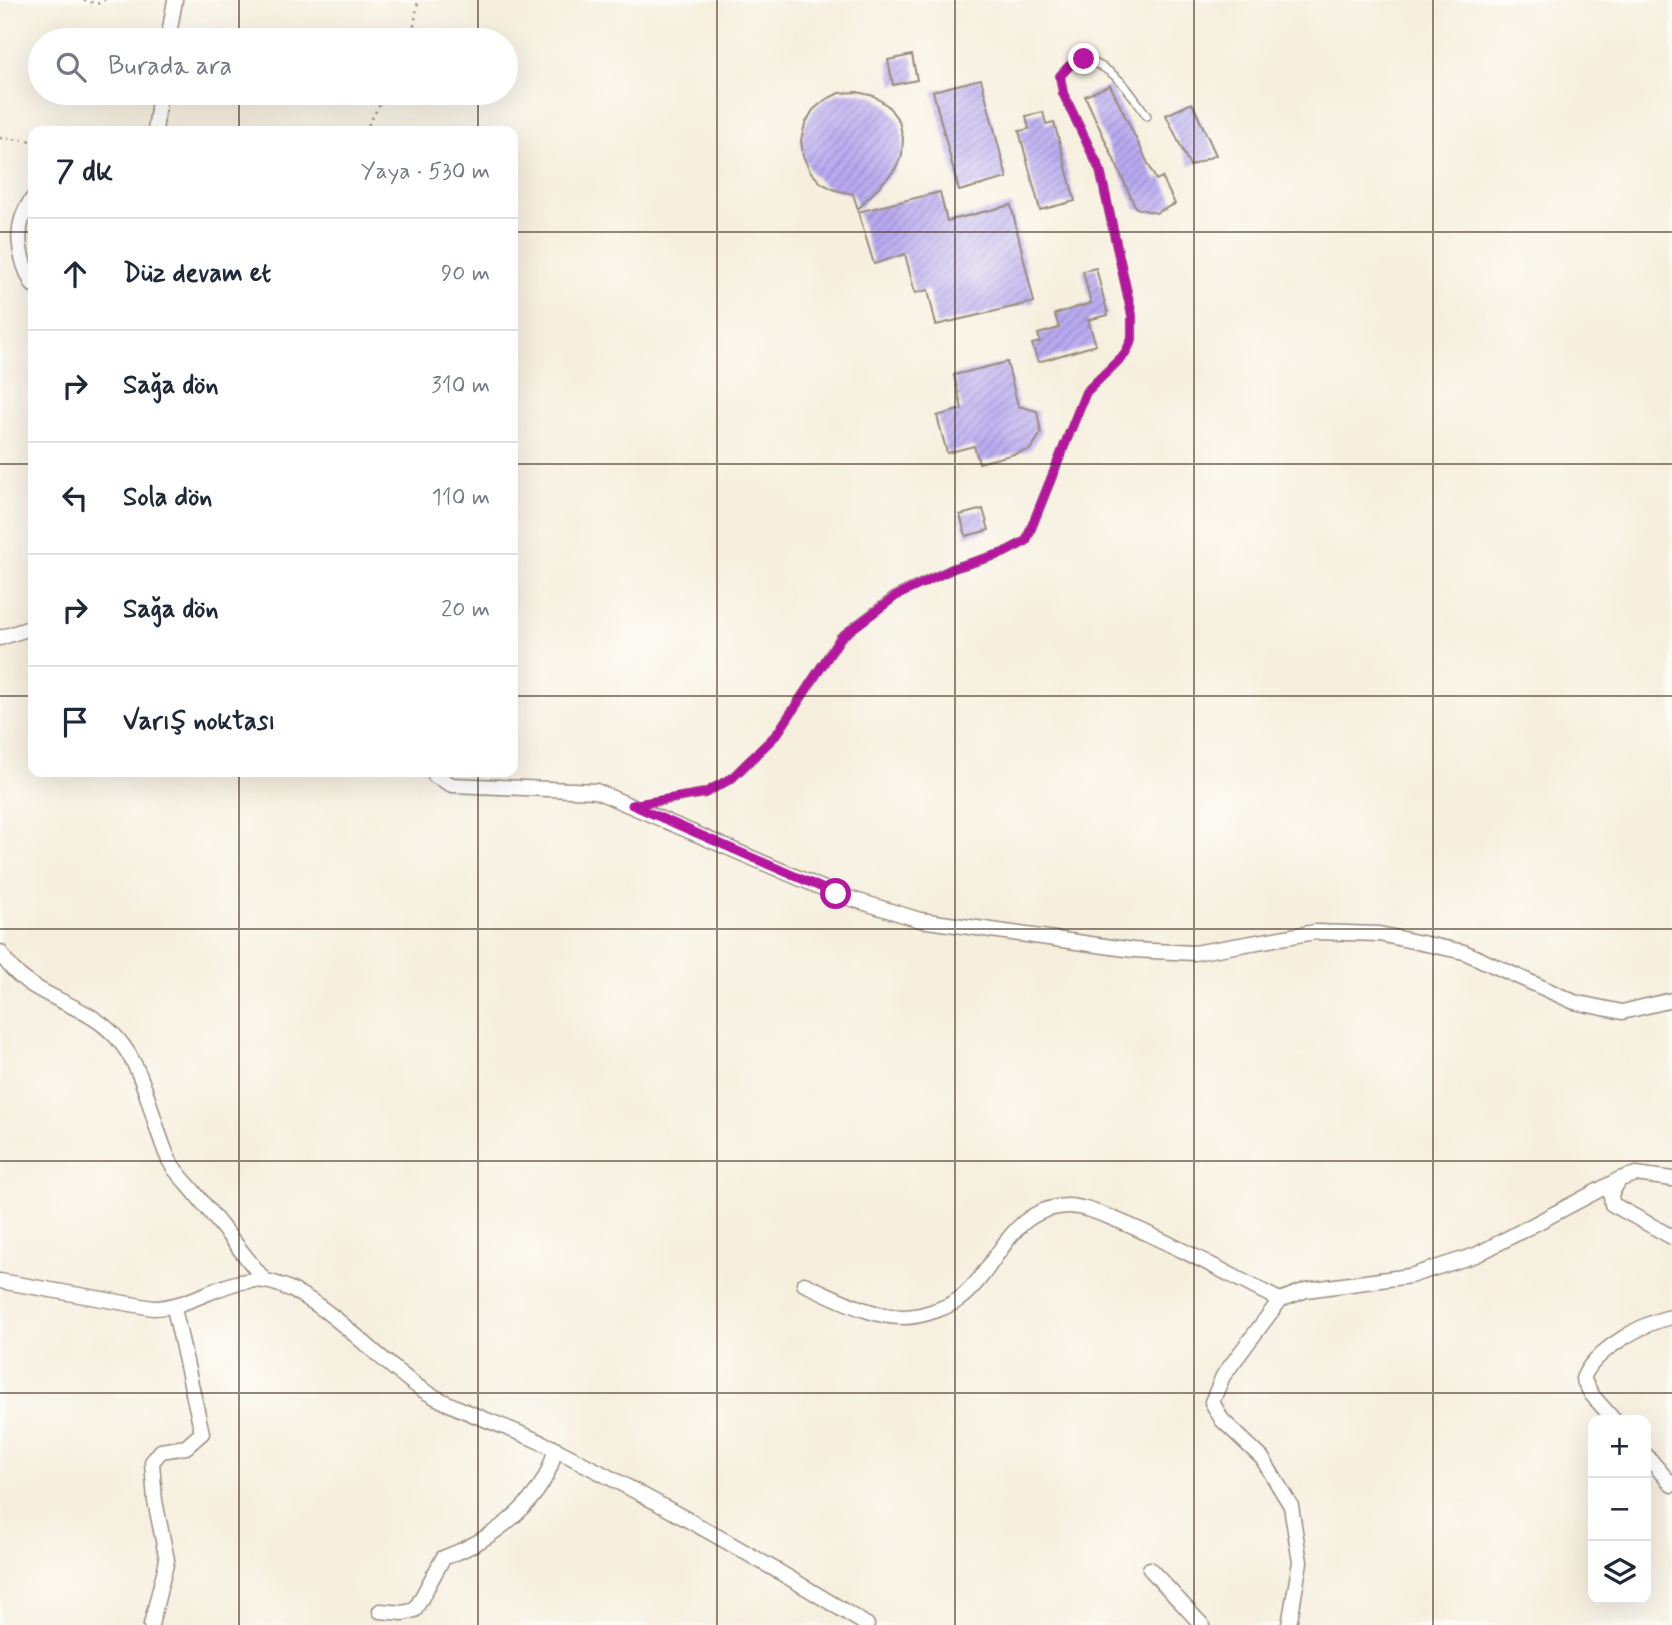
<!DOCTYPE html>
<html lang="tr">
<head>
<meta charset="utf-8">
<style>
	:root { --surface:#fff; --page:#f6f6f7; --text:#1f2937; --muted:#747a83; --line:#e0e1e3 }
	body { margin:0; font-family:Mynerve,sans-serif; background:var(--page); color:var(--text) }
	.controls { position:absolute; right:21px; bottom:21px; display:grid; overflow:hidden; border-radius:14px; box-shadow:0 7px 28px #0002 }
	.controls button { width:63px; height:63px; display:grid; place-items:center; padding:0; border:0; border-bottom:2px solid var(--line); background:var(--surface); color:var(--text); font:35px sans-serif }
	.stop { position:absolute; width:21px; height:21px; margin:-16px; border:5px solid #b5179e; border-radius:50%; background:#fff }
	.stop.end { background:#b5179e; border-color:#fff; box-shadow:0 2px 7px #0008 }
	.list { margin:0; padding:0; list-style:none }
	h2 { display:flex; justify-content:space-between; align-items:center; height:91px; margin:0; padding:0 28px; font-size:30px }
	h2 small { font-size:23px; font-weight:400; color:var(--muted) }
	.list li { display:grid; grid-template-columns:46px 1fr auto; gap:21px; align-items:center; box-sizing:border-box; height:112px; padding:0 28px; border-top:2px solid var(--line) }
	.list b { display:block; font-size:26px; white-space:nowrap }
	.list em { font-size:23px; font-style:normal; color:var(--muted) }
	.icon { flex:none; width:38px; height:38px; fill:none; stroke:currentColor; stroke-width:2; stroke-linecap:round; stroke-linejoin:round }
	.map { position:relative; flex:none; width:1672px; height:1625px; overflow:hidden }
	.search { position:absolute; background:var(--surface); box-shadow:0 7px 28px #0002; left:28px; top:28px; width:490px; height:77px; display:flex; align-items:center; gap:18px; box-sizing:border-box; padding:0 24px; border-radius:38px; color:var(--muted); font-size:26px }
	.panel { position:absolute; background:var(--surface); box-shadow:0 7px 28px #0002; left:28px; top:126px; width:490px; height:651px; border-radius:14px }
	.map>svg:first-child { display:block }
	.building { fill:url(#building-hatch) }
	.lines { fill:none; stroke-linecap:round; stroke-linejoin:round }
	.lane-casing { stroke:#988c7e; stroke-width:10 }
	.street-casing { stroke:#988c7e; stroke-width:17 }
	.path { stroke:#988c7e; stroke-width:2.5; stroke-dasharray:2 5; stroke-linecap:butt }
	.lane { stroke:#fff; stroke-width:7 }
	.street { stroke:#fff; stroke-width:14 }
	.route { stroke:#b5179e; stroke-width:9 }
	.grid { fill:none; stroke:#3b2a1e; stroke-width:2; stroke-opacity:0.55 }
</style>
</head>
<body>
<div class="map">
<svg width="1672" height="1625" viewBox="0 0 1672 1625">
	<defs>
		<pattern id="building-hatch" width="6" height="6" patternUnits="userSpaceOnUse" patternTransform="scale(1.75)"><rect width="6" height="6" fill="#b9aaf1"/><path d="M-1 1l2-2M0 6l6-6M5 7l2-2" fill="none" stroke="#988bc3"/></pattern>
	</defs>
	<rect width="100%" height="100%" fill="#fdfcf7"/>
	<filter id="ink" filterUnits="userSpaceOnUse"><feTurbulence type="fractalNoise" baseFrequency=".0143" numOctaves="2"/><feDisplacementMap in="SourceGraphic" scale="14" xChannelSelector="R" yChannelSelector="G"/><feConvolveMatrix kernelMatrix="1 2 1 2 8 2 1 2 1" color-interpolation-filters="sRGB"/></filter>
	<filter id="wash" filterUnits="userSpaceOnUse"><feTurbulence type="fractalNoise" baseFrequency=".00686" numOctaves="4" result="noise"/><feDisplacementMap in="SourceGraphic" scale="28" xChannelSelector="R" yChannelSelector="G"/><feGaussianBlur stdDeviation="1.57" result="paint"/><feColorMatrix in="noise" values="0 0 0 0 0 0 0 0 0 0 0 0 0 0 0 0 0 1.4 0 .05"/><feComposite in="paint" operator="in"/></filter>
	<g filter="url(#wash)">
		<rect width="100%" height="100%" fill="#f6efde"/>
		<g id="blocks">
			<!-- building -->
			<g class="building">
				<path d="M912,55L917,80L893,85L888,60Z"/>
				<path d="M981,79L1007,178L959,191L933,91Z"/>
				<path d="M1110,85L1156,180L1162,177L1175,204L1156,213L1136,208L1085,96Z"/>
				<path d="M857,92L874,96L888,106L899,121L903,138L902,155L894,171L858,209L853,194L835,190L821,183L810,171L803,156L801,140L805,124L813,110L825,100L839,93Z"/>
				<path d="M1192,103L1216,155L1190,166L1166,115Z"/>
				<path d="M1043,112L1046,124L1054,122L1075,201L1040,210L1019,131L1029,129L1026,116Z"/>
				<path d="M940,192L947,221L1011,205L1034,302L936,325L928,290L915,293L905,254L874,264L858,212Z"/>
				<path d="M1096,268L1108,315L1088,320L1096,345L1038,362L1032,344L1040,342L1038,334L1059,328L1055,314L1091,303L1083,271Z"/>
				<path d="M1007,362L1018,406L1037,411L1041,433L1030,450L979,463L974,446L947,453L937,416L962,409L954,375Z"/>
				<path d="M983,509L989,530L966,536L960,515Z"/>
			</g>
		</g>
	</g>
	<g filter="url(#ink)">
		<use href="#blocks" fill-opacity="0" stroke="#988c7e" stroke-width="2"/>
		<g class="lines">
			<defs>
				<path id="lane" d="M636,805L705,793L732,778L777,734L841,637L896,595L954,568L1003,553L1026,541L1086,392L1125,354L1132,339V315L1100,170L1063,93L1060,76L1069,66L1084,59C1116,69 1129,90 1147,116"/>
				<g id="street">
					<path d="M168,40L175,0"/>
					<path d="M155,131L160,93"/>
					<path d="M33,198C12,225 18,257 33,285"/>
					<path d="M0,638L33,627"/>
					<path d="M434,772L435,776L452,785L596,791L836,894L920,920L1133,950L1194,953L1315,932L1379,934L1464,952L1574,1002L1622,1012L1672,1000"/>
					<path d="M0,952C27,1000 83,999 117,1038C148,1074 150,1119 169,1160C175,1172 187,1183 195,1193C219,1223 242,1252 265,1281"/>
					<path d="M1672,1179L1636,1174L1620,1179L1611,1194L1612,1204L1672,1237"/>
					<path d="M0,1281L153,1308C194,1308 227,1275 265,1281C320,1290 378,1363 426,1392C467,1416 515,1428 557,1450C662,1504 766,1562 867,1625"/>
					<path d="M804,1284C833,1296 871,1318 904,1317C921,1317 951,1307 963,1296C1000,1265 1009,1208 1068,1206C1104,1205 1240,1281 1280,1300"/>
					<path d="M1614,1420L1592,1395L1583,1379C1592,1352 1644,1322 1672,1317"/>
					<path d="M1646,1455L1672,1485"/>
					<path d="M1150,1569L1202,1625"/>
					<path d="M380,1611L403,1613L415,1610L443,1558C490,1541 547,1501 555,1448"/>
					<path d="M151,1625L167,1560L155,1501L152,1462L161,1451L186,1447L202,1433L174,1308"/>
					<path d="M1289,1625L1300,1562L1291,1506L1262,1458L1222,1420L1212,1402L1223,1376L1280,1300L1306,1290L1410,1276L1476,1255L1620,1179"/>
				</g>
			</defs>
			<!-- lane casing -->
			<use href="#lane" class="lane-casing"/>
			<!-- street casing -->
			<use href="#street" class="street-casing"/>
			<!-- path -->
			<g class="path">
				<path d="M84,0L97,4L105,0"/>
				<path d="M412,40L418,0"/>
				<path d="M365,131L386,93"/>
				<path d="M0,138L33,141"/>
			</g>
			<!-- lane -->
			<use href="#lane" class="lane"/>
			<!-- street -->
			<use href="#street" class="street"/>
		</g>
	</g>
	<g class="lines" filter="url(#ink)">
		<!-- route -->
		<path class="route" d="M836,894L632,805L705,793L732,778L777,734L841,637L896,596L954,568L1003,553L1026,541L1086,392L1125,354L1132,339V315L1100,170L1063,93L1060,76L1069,66L1084,59"/>
	</g>
	<!-- grid -->
	<path class="grid" d="M239,0V40M478,0V40M717,0V1625M955,0V1625M1194,0V1625M1433,0V1625M239,93V131M478,93V131M0,232H33M513,232H1672M0,464H33M513,464H1672M0,696H33M513,696H1672M239,772V1625M478,772V1625M0,929H1672M0,1161H1672M0,1393H1672"/>
</svg>
<div class="controls">
<button>+</button>
<button>−</button>
<button><svg class="icon" aria-label="layers" viewBox="0 0 24 24"><path d="M12 4l9 5-9 5-9-5zM3 14l9 5 9-5"/></svg></button>
</div>
<div class="stop" style="left:836px;top:894px"></div>
<div class="stop end" style="left:1084px;top:59px"></div>
<div class="search"><svg class="icon" aria-label="search" viewBox="0 0 24 24"><circle cx="10" cy="10" r="6"/><path d="M15 15l6 6"/></svg>Burada ara</div>
<section class="panel">
<h2>7 dk<small>Yaya · 530 m</small></h2>
<ul class="list">
<li><svg class="icon" aria-label="ahead" viewBox="0 0 24 24"><path d="M12 20V5M6 11l6-6 6 6"/></svg><div><b>Düz devam et</b></div><em>90 m</em></li>
<li><svg class="icon" aria-label="right" viewBox="0 0 24 24"><path d="M7 20v-9h11M14 6l5 5-5 5"/></svg><div><b>Sağa dön</b></div><em>310 m</em></li>
<li><svg class="icon" aria-label="left" viewBox="0 0 24 24"><path d="M17 20v-9H6M10 6l-5 5 5 5"/></svg><div><b>Sola dön</b></div><em>110 m</em></li>
<li><svg class="icon" aria-label="right" viewBox="0 0 24 24"><path d="M7 20v-9h11M14 6l5 5-5 5"/></svg><div><b>Sağa dön</b></div><em>20 m</em></li>
<li><svg class="icon" aria-label="arrive" viewBox="0 0 24 24"><path d="M6 21V4h12l-3 4 3 4H6"/></svg><div><b>Varış noktası</b></div></li>
</ul>
</section>
</div>
</body>
</html>
